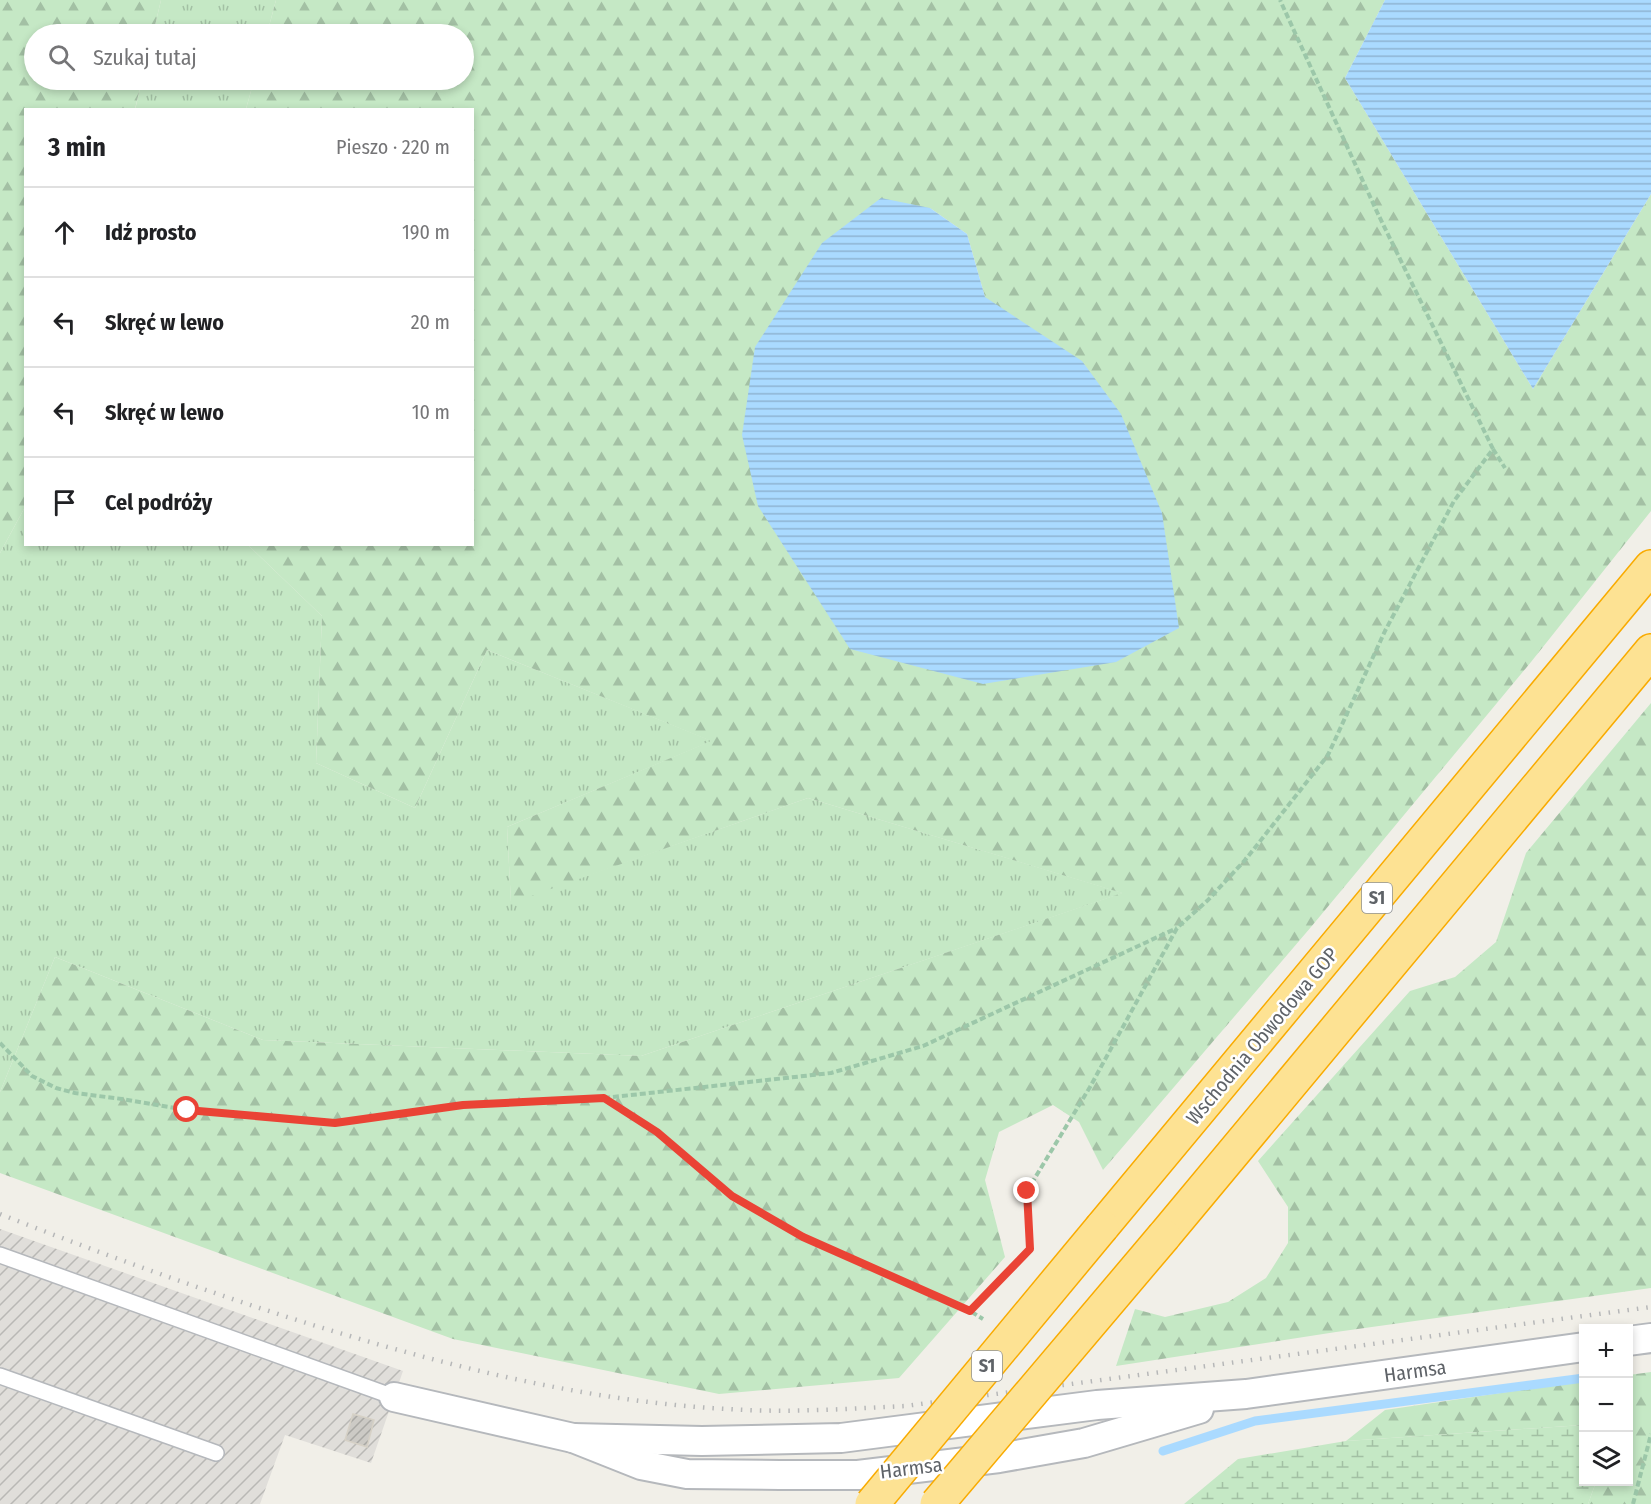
<!DOCTYPE html>
<html lang="pl">
<head>
<meta charset="utf-8">
<style>
	:root { --surface:#fff; --page:#f6f6f6; --text:#202124; --muted:#757577; --line:#e0e0e0 }
	body { margin:0; font-family:"Fira Sans Condensed",sans-serif; background:var(--page); color:var(--text) }
	.controls { position:absolute; right:18px; bottom:18px; display:grid; overflow:hidden; border-radius:0px; box-shadow:0 3px 9px #0003 }
	.controls button { width:54px; height:54px; display:grid; place-items:center; padding:0; border:0; border-bottom:2px solid var(--line); background:var(--surface); color:var(--text); font:30px sans-serif }
	.stop { position:absolute; width:18px; height:18px; margin:-14px; border:4px solid #ea4335; border-radius:50%; background:#fff }
	.stop.end { background:#ea4335; border-color:#fff; box-shadow:0 2px 6px #0008 }
	.list { margin:0; padding:0; list-style:none }
	h2 { display:flex; justify-content:space-between; align-items:center; height:78px; margin:0; padding:0 24px; font-size:26px }
	h2 small { font-size:20px; font-weight:400; color:var(--muted) }
	.list li { display:grid; grid-template-columns:39px 1fr auto; gap:18px; align-items:center; box-sizing:border-box; height:90px; padding:0 24px; border-top:2px solid var(--line) }
	.list b { display:block; font-size:22px; white-space:nowrap }
	.list em { font-size:20px; font-style:normal; color:var(--muted) }
	.icon { flex:none; width:33px; height:33px; fill:none; stroke:currentColor; stroke-width:2; stroke-linecap:round; stroke-linejoin:round }
	.map { position:relative; flex:none; width:1651px; height:1504px; overflow:hidden }
	.search { position:absolute; background:var(--surface); box-shadow:0 3px 9px #0003; left:24px; top:24px; width:450px; height:66px; display:flex; align-items:center; gap:15px; box-sizing:border-box; padding:0 21px; border-radius:33px; color:var(--muted); font-size:22px }
	.panel { position:absolute; background:var(--surface); box-shadow:0 3px 9px #0003; left:24px; top:108px; width:450px; height:438px; border-radius:0px }
	.map>svg:first-child { display:block }
	.industrial { fill:url(#industrial-furrows) }
	.grass { fill:url(#grass-tufts) }
	.forest { fill:url(#forest-firs); fill-rule:evenodd }
	.wetland { fill:url(#wetland-marsh) }
	.water { fill:url(#water-rules) }
	.lines { fill:none; stroke-linecap:round; stroke-linejoin:round }
	.stream { stroke:#aadaff; stroke-width:9 }
	.building { fill:url(#building-hatch); stroke:#d6d1c6; stroke-width:1.5 }
	.lane-casing { stroke:#b5b8bc; stroke-width:18 }
	.street-casing { stroke:#b5b8bc; stroke-width:32 }
	.highway-casing { stroke:#f9ab00; stroke-width:36 }
	.path { stroke:#9cc7a9; stroke-width:4; stroke-dasharray:6 3; stroke-linecap:butt }
	.lane { stroke:#fff; stroke-width:15 }
	.street { stroke:#fff; stroke-width:28 }
	.highway { stroke:#fde293; stroke-width:33 }
	.rail { stroke:#b6b7b8; stroke-width:4.5; stroke-dasharray:1.5 8; stroke-linecap:butt }
	.highway-bridge-casing { stroke:#f9ab00; stroke-width:36; stroke-linecap:butt }
	.highway-bridge { stroke:#fde293; stroke-width:33 }
	.route { stroke:#ea4335; stroke-width:8 }
	.labels { text-anchor:middle; stroke-width:5; stroke-linejoin:round; paint-order:stroke }
	.shield { fill:#fff; stroke:#8f9295; stroke-width:1.5 }
	.shield-label { font-size:18px; font-weight:bold; fill:#5f6368 }
	.street-label { font-size:20px; fill:#5f6368; stroke:#fff }
</style>
</head>
<body>
<div class="map">
<svg width="1651" height="1504" viewBox="0 0 1651 1504">
	<defs>
		<pattern id="industrial-furrows" width="10" height="10" patternUnits="userSpaceOnUse" patternTransform="scale(1.5)"><rect width="10" height="10" fill="#e0deda"/><path d="M-1 1l2-2M0 10L10 0M9 11l2-2" fill="none" stroke="#b9b8b5"/></pattern>
		<pattern id="grass-tufts" width="24" height="20" patternUnits="userSpaceOnUse" patternTransform="scale(1.5)"><rect width="24" height="20" fill="#c5e8c5"/><path d="M3 7l-1-3M5 7V3M7 7l1-3M15 17l-1-3M17 17v-4M19 17l1-3" fill="none" stroke="#a3c0a4"/></pattern>
		<pattern id="forest-firs" width="22" height="20" patternUnits="userSpaceOnUse" patternTransform="scale(1.5)"><rect width="22" height="20" fill="#c5e8c5"/><path d="M5 1l3.5 6h-7zM16 11l3.5 6h-7z" fill="#a3c0a4"/></pattern>
		<pattern id="wetland-marsh" width="20" height="14" patternUnits="userSpaceOnUse" patternTransform="scale(1.5)"><rect width="20" height="14" fill="#c5e8c5"/><path d="M1 5h8M5 5V1M11 12h8M15 12V8" fill="none" stroke="#a3c0a4"/></pattern>
		<pattern id="water-rules" width="6" height="5" patternUnits="userSpaceOnUse" patternTransform="scale(1.5)"><rect width="6" height="5" fill="#aadaff"/><path d="M0 2.5h6" fill="none" stroke="#8eb4d2"/></pattern>
		<pattern id="building-hatch" width="6" height="6" patternUnits="userSpaceOnUse" patternTransform="scale(1.5)"><rect width="6" height="6" fill="#cccac5"/><path d="M-1 1l2-2M0 6l6-6M5 7l2-2" fill="none" stroke="#a9a8a4"/></pattern>
	</defs>
	<rect width="100%" height="100%" fill="#f1efe8"/>
	<!-- industrial -->
	<path class="industrial" d="M0,1229L403,1371L371,1463L285,1435L260,1504H0Z"/>
	<!-- grass -->
	<g class="grass">
		<path d="M161,0H276L267,34H153Z"/>
		<path d="M142,80H254L246,109L135,110Z"/>
		<path d="M25,507L26,544L248,545L322,616L316,763L415,808L487,650L712,741L507,827L511,902L808,798L1123,893L641,1056L263,1040L55,957L0,1092V553Z"/>
	</g>
	<!-- forest -->
	<g class="forest">
		<path d="M0,0H161L153,34H34V80H142L135,109L26,110L25,507L0,553Z"/>
		<path d="M276,0H1385L1345,78L1533,389L1651,194V511L1531,662L1311,927L1103,1170L1079,1122L1053,1105L999,1132L985,1180L1005,1257L899,1378L719,1394L453,1339L0,1173V1092L55,957L263,1040L641,1056L1122,893L808,798L511,903L507,827L711,741L487,650L415,808L316,763L322,616L248,545L472,544V110L246,109L254,80H464V34H267ZM930,208L967,234L985,297Z"/>
		<path d="M1651,703V1288L1336,1332L1116,1366L1135,1309L1165,1317L1228,1302L1266,1278L1288,1243V1207L1258,1161L1410,991L1455,977L1496,942L1526,853Z"/>
		<path d="M1651,1372V1504H1588L1596,1482H1628L1629,1375Z"/>
		<path d="M1583,1381V1425L1346,1441L1385,1410Z"/>
	</g>
	<!-- wetland -->
	<path class="wetland" d="M1583,1425L1584,1482H1596L1588,1504H1184L1238,1459L1346,1441Z"/>
	<!-- water -->
	<g class="water">
		<path d="M1385,0H1651V194L1533,389L1345,78Z"/>
		<path d="M881,198L930,208L967,234L985,297L1082,361L1121,414L1162,513L1179,628L1116,662L983,684L850,649L758,506L742,435L755,347L822,243Z"/>
	</g>
	<g class="lines">
		<!-- stream -->
		<path class="stream" d="M1163,1451L1255,1421L1584,1378"/>
	</g>
	<!-- building -->
	<path class="building" d="M353,1414L374,1420L367,1447L345,1440Z"/>
	<g class="lines">
		<defs>
			<g id="lane">
				<path d="M0,1255L394,1397"/>
				<path d="M0,1376L216,1453"/>
			</g>
			<g id="street">
				<path d="M1628,1341L1651,1338"/>
				<path d="M394,1397L573,1438L641,1465L687,1474L780,1475H858L999,1458L1084,1443L1199,1409"/>
				<path d="M573,1438L702,1441L841,1438L1097,1405L1246,1394L1584,1347"/>
			</g>
			<g id="highway">
				<path d="M1102,1227L1651,567"/>
				<path d="M1164,1236L1651,651"/>
			</g>
		</defs>
		<!-- lane casing -->
		<use href="#lane" class="lane-casing"/>
		<!-- street casing -->
		<use href="#street" class="street-casing"/>
		<!-- highway casing -->
		<use href="#highway" class="highway-casing"/>
		<!-- path -->
		<g class="path">
			<path d="M1493,449L1505,468"/>
			<path d="M0,1043L32,1076L56,1088L75,1093L122,1099L187,1110L335,1123L463,1105L604,1098L658,1132L732,1196L803,1237L970,1311L983,1319"/>
			<path d="M604,1098L831,1073L923,1046L1177,928"/>
			<path d="M970,1311L1030,1249L1027,1191L1090,1087L1177,928L1208,900L1246,859L1328,755L1385,631L1454,501L1493,449L1378,214L1280,0"/>
			<path d="M1633,1504L1651,1434"/>
		</g>
		<!-- lane -->
		<use href="#lane" class="lane"/>
		<!-- street -->
		<use href="#street" class="street"/>
		<!-- highway -->
		<use href="#highway" class="highway"/>
		<!-- rail -->
		<path class="rail" d="M0,1214C99,1253 199,1289 300,1321C439,1364 582,1401 727,1409C786,1413 846,1409 905,1406L1651,1307"/>
		<defs>
			<g id="highway-bridge">
				<path d="M872,1504L1102,1227"/>
				<path d="M937,1504L1164,1236"/>
			</g>
		</defs>
		<!-- highway-bridge casing -->
		<use href="#highway-bridge" class="highway-bridge-casing"/>
		<!-- highway-bridge -->
		<use href="#highway-bridge" class="highway-bridge"/>
	</g>
	<g class="lines">
		<!-- route -->
		<path class="route" d="M187,1110L335,1123L463,1105L604,1098L657,1132L732,1196L803,1237L970,1311L1030,1249L1027,1191"/>
	</g>
	<g class="labels">
		<!-- shield labels -->
		<g class="shield">
			<rect x="1362" y="883" width="30" height="30" rx="4.5"/>
			<rect x="972" y="1351" width="30" height="30" rx="4.5"/>
		</g>
		<g class="shield-label">
			<text x="1377" y="904">S1</text>
			<text x="987" y="1372">S1</text>
		</g>
		<!-- street labels -->
		<g class="street-label">
			<text transform="translate(1262 1036) rotate(-50)" y="7">Wschodnia Obwodowa GOP</text>
			<text transform="translate(1415 1371) rotate(-8)" y="7">Harmsa</text>
			<text transform="translate(911 1468) rotate(-7)" y="7">Harmsa</text>
		</g>
	</g>
</svg>
<div class="controls">
<button>+</button>
<button>−</button>
<button><svg class="icon" aria-label="layers" viewBox="0 0 24 24"><path d="M12 4l9 5-9 5-9-5zM3 14l9 5 9-5"/></svg></button>
</div>
<div class="stop" style="left:187px;top:1110px"></div>
<div class="stop end" style="left:1027px;top:1191px"></div>
<div class="search"><svg class="icon" aria-label="search" viewBox="0 0 24 24"><circle cx="10" cy="10" r="6"/><path d="M15 15l6 6"/></svg>Szukaj tutaj</div>
<section class="panel">
<h2>3 min<small>Pieszo · 220 m</small></h2>
<ul class="list">
<li><svg class="icon" aria-label="ahead" viewBox="0 0 24 24"><path d="M12 20V5M6 11l6-6 6 6"/></svg><div><b>Idź prosto</b></div><em>190 m</em></li>
<li><svg class="icon" aria-label="left" viewBox="0 0 24 24"><path d="M17 20v-9H6M10 6l-5 5 5 5"/></svg><div><b>Skręć w lewo</b></div><em>20 m</em></li>
<li><svg class="icon" aria-label="left" viewBox="0 0 24 24"><path d="M17 20v-9H6M10 6l-5 5 5 5"/></svg><div><b>Skręć w lewo</b></div><em>10 m</em></li>
<li><svg class="icon" aria-label="arrive" viewBox="0 0 24 24"><path d="M6 21V4h12l-3 4 3 4H6"/></svg><div><b>Cel podróży</b></div></li>
</ul>
</section>
</div>
</body>
</html>
